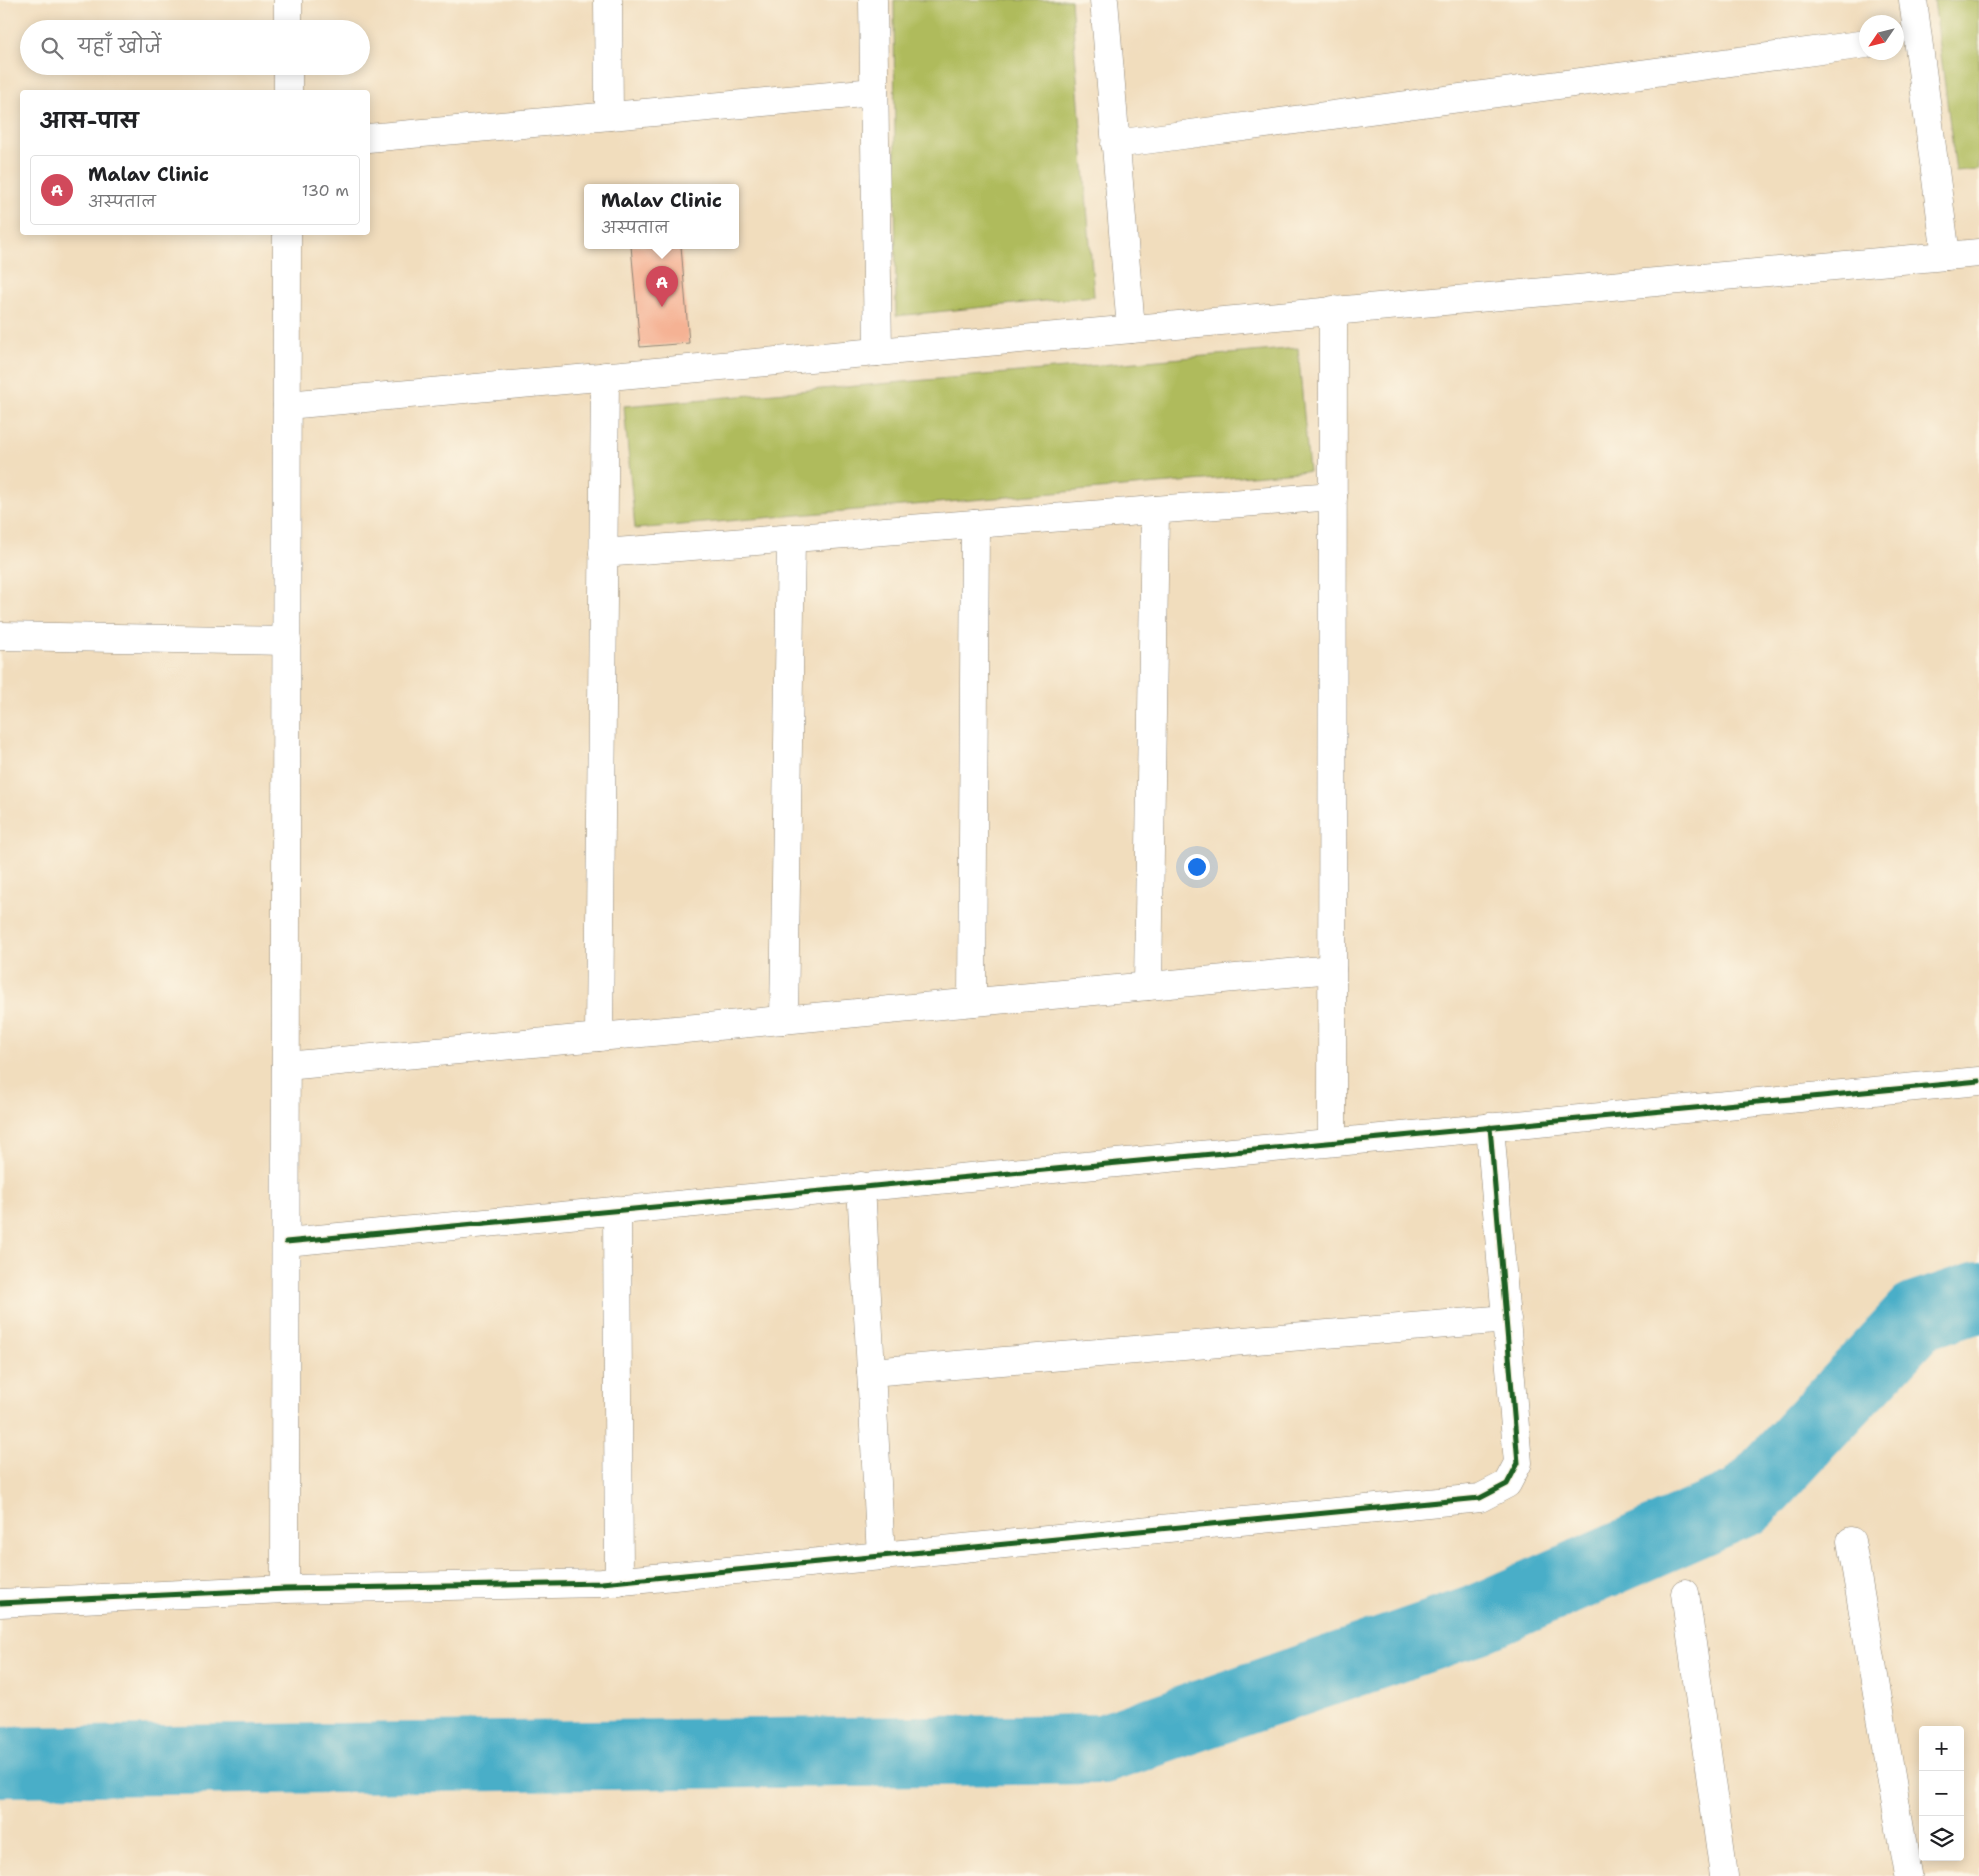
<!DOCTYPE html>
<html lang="hi">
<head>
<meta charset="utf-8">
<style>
	:root { --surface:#fff; --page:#f6f6f6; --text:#202124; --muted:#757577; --line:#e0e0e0; --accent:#d1495b }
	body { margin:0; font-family:"Shantell Sans","Playpen Sans Deva",sans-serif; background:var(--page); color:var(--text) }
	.controls { position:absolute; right:15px; bottom:15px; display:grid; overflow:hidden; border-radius:5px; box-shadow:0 2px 12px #0003 }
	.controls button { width:45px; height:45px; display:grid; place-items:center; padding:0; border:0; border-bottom:1px solid var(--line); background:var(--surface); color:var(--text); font:25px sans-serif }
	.compass { position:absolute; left:1859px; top:15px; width:45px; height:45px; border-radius:50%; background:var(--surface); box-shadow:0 2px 12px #0003; rotate:235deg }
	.you { position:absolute; left:1196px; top:866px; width:18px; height:18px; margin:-12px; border:4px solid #fff; border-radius:50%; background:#1a73e8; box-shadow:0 0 0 8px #1a73e833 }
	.badge { display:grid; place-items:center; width:32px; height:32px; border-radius:50%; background:var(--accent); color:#fff; font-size:16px; font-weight:700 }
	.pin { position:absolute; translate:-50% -41px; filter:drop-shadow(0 1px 2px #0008) }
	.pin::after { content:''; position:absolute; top:26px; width:18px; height:15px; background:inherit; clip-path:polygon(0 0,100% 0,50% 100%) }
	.popup { position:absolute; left:584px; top:184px; width:155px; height:65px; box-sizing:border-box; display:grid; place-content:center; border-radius:5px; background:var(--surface); filter:drop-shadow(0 1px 4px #0005); font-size:16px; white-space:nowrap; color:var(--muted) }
	.popup b { font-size:19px; color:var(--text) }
	.popup::after { content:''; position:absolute; left:50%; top:100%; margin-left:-10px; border:10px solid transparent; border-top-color:var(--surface) }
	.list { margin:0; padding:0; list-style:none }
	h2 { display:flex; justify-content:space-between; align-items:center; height:65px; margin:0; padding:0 20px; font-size:21px }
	h2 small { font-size:16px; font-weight:400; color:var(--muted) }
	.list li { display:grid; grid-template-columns:32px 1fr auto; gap:15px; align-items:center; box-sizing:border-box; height:70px; margin:0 10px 10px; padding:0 10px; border:1px solid var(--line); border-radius:5px }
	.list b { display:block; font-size:19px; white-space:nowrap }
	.list p { margin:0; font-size:16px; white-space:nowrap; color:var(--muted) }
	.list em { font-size:16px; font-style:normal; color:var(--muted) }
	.icon { flex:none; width:28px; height:28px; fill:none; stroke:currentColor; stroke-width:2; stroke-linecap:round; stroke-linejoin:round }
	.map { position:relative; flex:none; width:1979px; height:1876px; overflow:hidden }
	.search { position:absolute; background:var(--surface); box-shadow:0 2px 12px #0003; left:20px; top:20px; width:350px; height:55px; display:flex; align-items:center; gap:12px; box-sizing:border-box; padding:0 18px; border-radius:28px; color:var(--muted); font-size:19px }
	.panel { position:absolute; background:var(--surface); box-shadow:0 2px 12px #0003; left:20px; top:90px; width:350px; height:145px; border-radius:5px }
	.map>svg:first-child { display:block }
	.green { fill:#afbb5c; stroke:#6d7344 }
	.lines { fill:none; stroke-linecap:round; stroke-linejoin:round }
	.river { stroke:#49aec8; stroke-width:70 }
	.building { fill:#f5b294 }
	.minor-casing { stroke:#8e8474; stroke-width:29 }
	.minor { stroke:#fff; stroke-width:28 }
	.cycleway-casing { stroke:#fcf5e5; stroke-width:8 }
	.cycleway { stroke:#1b5e20; stroke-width:5 }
</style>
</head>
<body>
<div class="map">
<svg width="1979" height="1876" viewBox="0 0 1979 1876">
	<rect width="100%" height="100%" fill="#fcf5e5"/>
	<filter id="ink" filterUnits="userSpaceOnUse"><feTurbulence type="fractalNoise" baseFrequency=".02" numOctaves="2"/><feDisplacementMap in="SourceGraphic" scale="10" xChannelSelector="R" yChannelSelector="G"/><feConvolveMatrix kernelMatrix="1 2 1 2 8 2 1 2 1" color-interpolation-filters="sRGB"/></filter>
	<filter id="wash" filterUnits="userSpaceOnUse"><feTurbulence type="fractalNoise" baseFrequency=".0096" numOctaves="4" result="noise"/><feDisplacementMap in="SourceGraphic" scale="20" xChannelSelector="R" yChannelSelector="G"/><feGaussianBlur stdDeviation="1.12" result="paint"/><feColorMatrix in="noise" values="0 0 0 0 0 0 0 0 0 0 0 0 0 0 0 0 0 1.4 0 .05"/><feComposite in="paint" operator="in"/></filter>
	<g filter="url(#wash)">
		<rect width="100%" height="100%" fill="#f1ddbd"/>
		<!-- green -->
		<g class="green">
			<path d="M894,0H1071L1094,296L896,316Z"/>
			<path d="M1934,0H1979V170L1956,172Z"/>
			<path d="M1298,348L1309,471L635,529L624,406Z"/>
		</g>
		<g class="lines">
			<!-- river -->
			<path class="river" d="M0,1762L1103,1749L1476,1620L1746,1501L1917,1317L1979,1296"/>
		</g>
		<g id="blocks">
			<!-- building -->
			<path class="building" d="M631,246H681L689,343L640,347Z"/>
		</g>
	</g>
	<g filter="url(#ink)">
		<use href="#blocks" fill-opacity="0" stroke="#8e8474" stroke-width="1"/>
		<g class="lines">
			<defs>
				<g id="minor">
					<path d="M608,0L609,116"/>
					<path d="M873,0L878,352"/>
					<path d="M1104,0L1131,329"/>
					<path d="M1913,0L1946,256"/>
					<path d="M288,29V0"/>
					<path d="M288,92V66"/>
					<path d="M368,138L874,92"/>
					<path d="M1115,144L1866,44"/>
					<path d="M287,405L1979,253"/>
					<path d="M603,553L1333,496"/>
					<path d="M0,636L287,641"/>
					<path d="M1148,986L1155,510"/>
					<path d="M972,1002L975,524"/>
					<path d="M784,1020L791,538"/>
					<path d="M599,1037L605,376"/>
					<path d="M286,1066L1332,969"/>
					<path d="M1332,1141L1333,310"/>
					<path d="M861,1186L881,1556"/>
					<path d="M617,1210L619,1582"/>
					<path d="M286,1242L1979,1081"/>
					<path d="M871,1372L1507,1319"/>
					<path d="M1851,1541L1908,1876"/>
					<path d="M285,1589L287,232"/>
					<path d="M1685,1593L1724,1876"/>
					<path d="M0,1603L285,1589L602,1583L1480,1498L1507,1484L1518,1463L1490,1127"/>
				</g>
			</defs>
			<!-- minor casing -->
			<use href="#minor" class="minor-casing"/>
			<!-- minor -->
			<use href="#minor" class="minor"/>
			<defs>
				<g id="cycleway">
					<path d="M286,1242L1979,1081"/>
					<path d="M0,1603L285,1589L602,1583L1480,1498L1507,1484L1518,1463L1490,1127"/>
				</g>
			</defs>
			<!-- cycleway casing -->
			<use href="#cycleway" class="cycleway-casing"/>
			<!-- cycleway -->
			<use href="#cycleway" class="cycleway"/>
		</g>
	</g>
</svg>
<div class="controls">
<button>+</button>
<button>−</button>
<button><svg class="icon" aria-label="layers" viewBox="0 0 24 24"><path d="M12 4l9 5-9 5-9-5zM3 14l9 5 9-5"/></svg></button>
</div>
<svg class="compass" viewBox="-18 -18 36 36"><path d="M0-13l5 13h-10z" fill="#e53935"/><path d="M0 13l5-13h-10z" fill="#757577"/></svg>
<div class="you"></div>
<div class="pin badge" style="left:662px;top:307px">A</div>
<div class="popup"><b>Malav Clinic</b>अस्पताल</div>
<div class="search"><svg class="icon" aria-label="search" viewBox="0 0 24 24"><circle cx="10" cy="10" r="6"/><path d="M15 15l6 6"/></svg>यहाँ खोजें</div>
<section class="panel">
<h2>आस-पास<small></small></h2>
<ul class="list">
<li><span class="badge">A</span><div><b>Malav Clinic</b><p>अस्पताल</p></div><em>130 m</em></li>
</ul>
</section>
</div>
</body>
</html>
